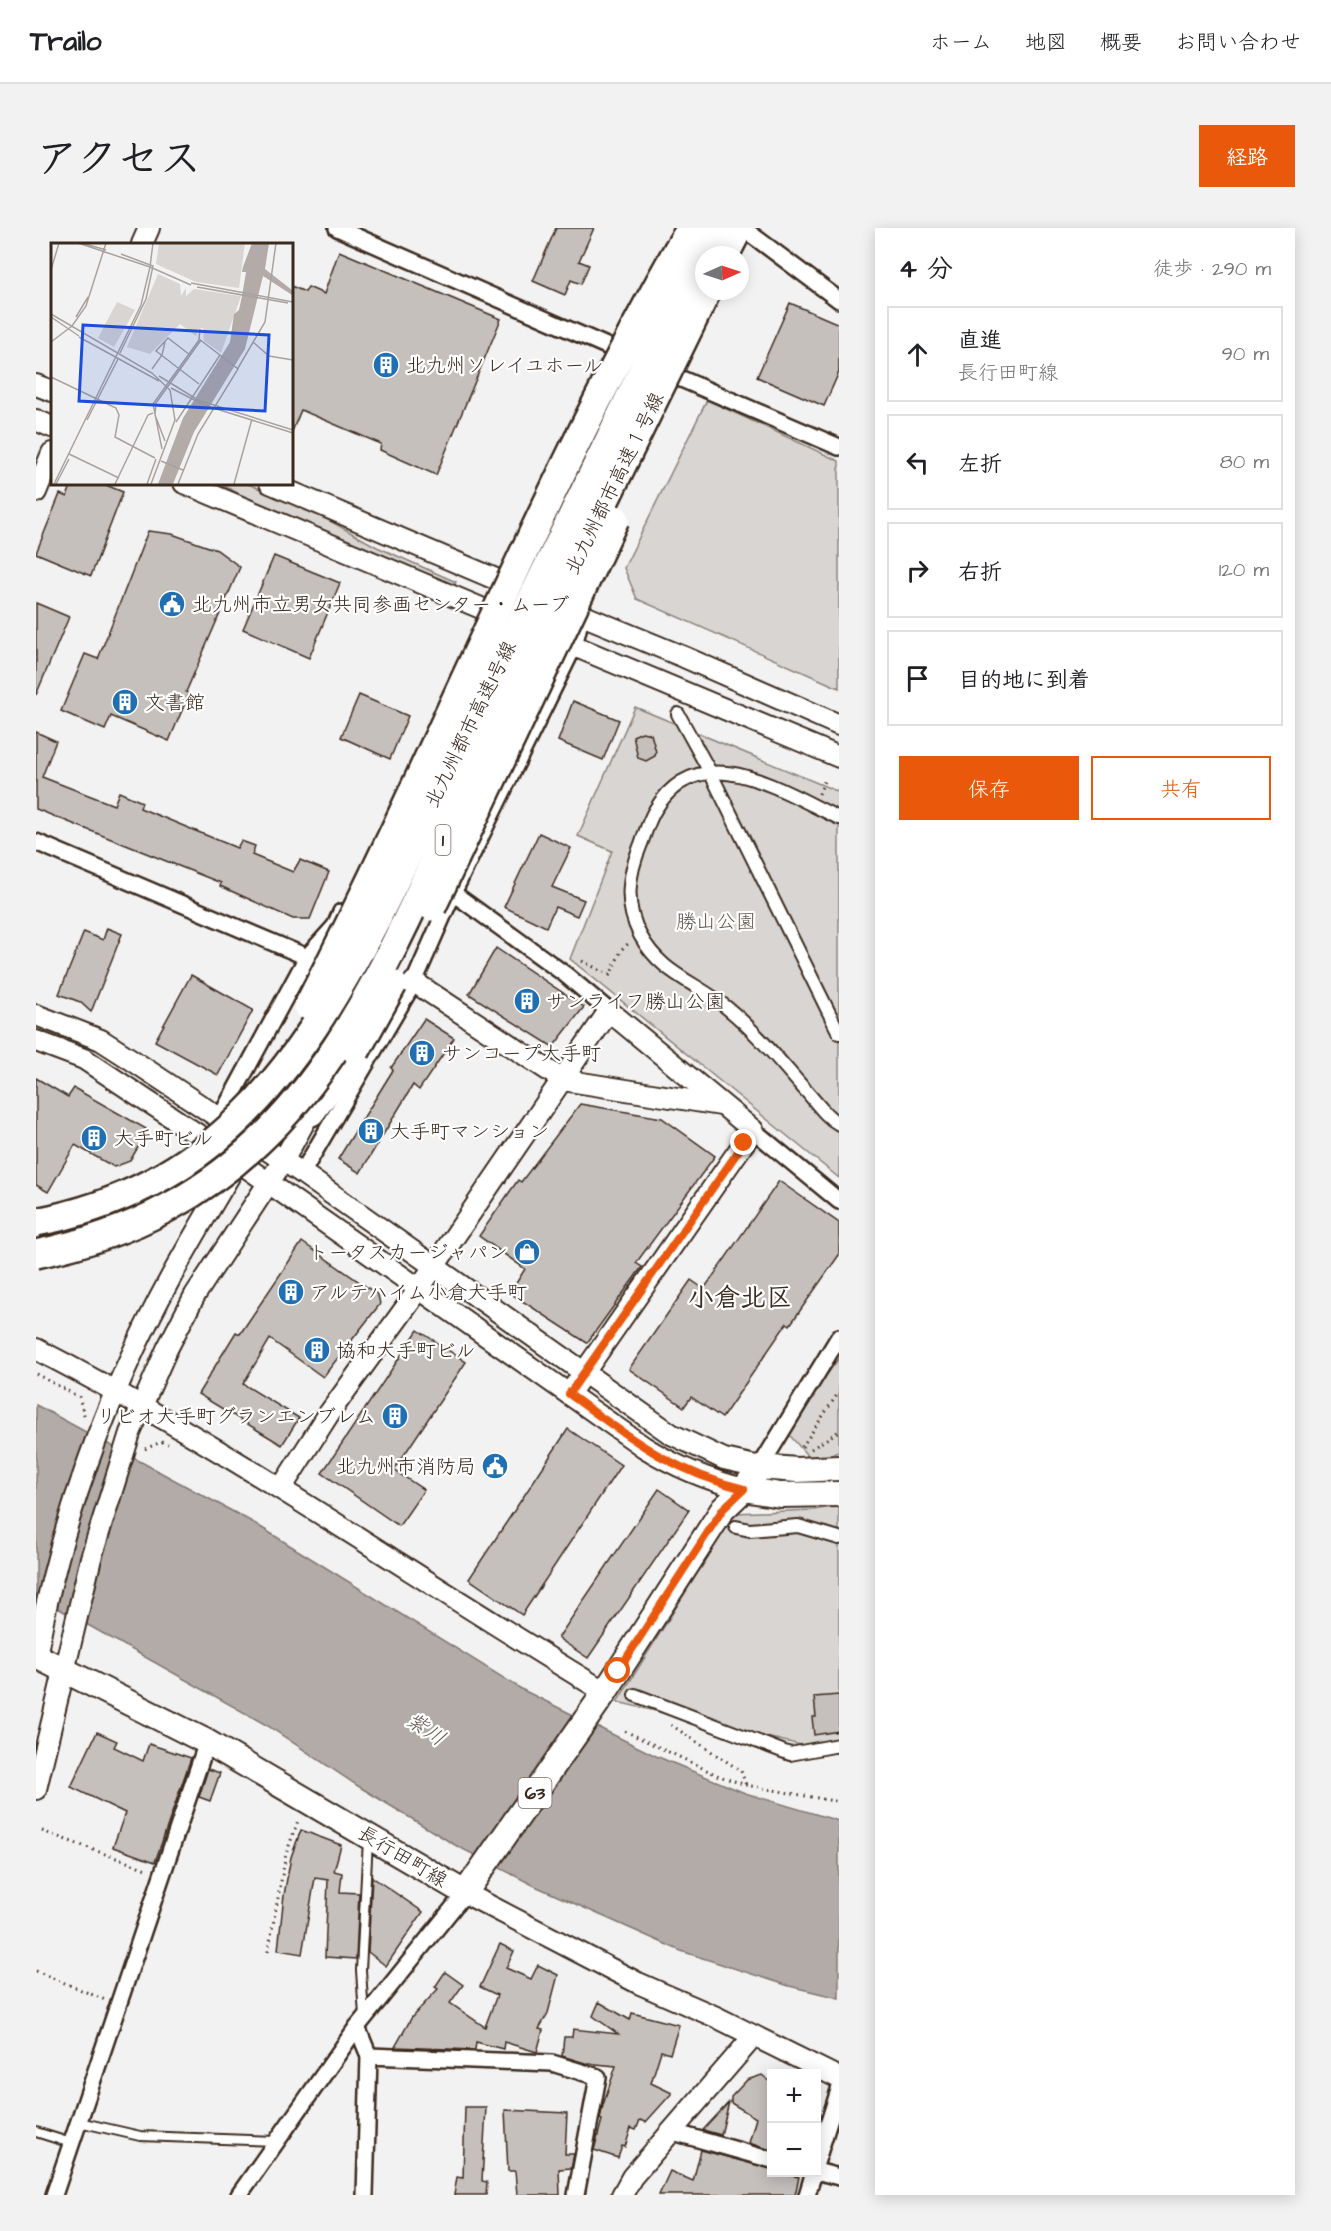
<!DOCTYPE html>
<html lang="ja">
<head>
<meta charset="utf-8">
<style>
	:root { --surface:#fff; --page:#f2f2f2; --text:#202124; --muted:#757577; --line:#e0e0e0; --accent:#ea580c }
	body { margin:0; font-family:"Architects Daughter","Klee One",sans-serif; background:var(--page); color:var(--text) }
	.controls { position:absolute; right:18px; bottom:18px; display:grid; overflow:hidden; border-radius:0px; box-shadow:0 3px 15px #0003 }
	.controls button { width:54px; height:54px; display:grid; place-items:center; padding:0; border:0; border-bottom:2px solid var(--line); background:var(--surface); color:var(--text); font:30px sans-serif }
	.compass { position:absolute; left:659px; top:18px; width:54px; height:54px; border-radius:50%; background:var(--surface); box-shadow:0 3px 15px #0003; rotate:87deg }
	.stop { position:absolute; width:18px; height:18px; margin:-14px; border:4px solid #ea580c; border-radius:50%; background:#fff }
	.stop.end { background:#ea580c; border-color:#fff; box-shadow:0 2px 6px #0008 }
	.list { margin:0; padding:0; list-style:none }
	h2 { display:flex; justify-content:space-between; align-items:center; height:78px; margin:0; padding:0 24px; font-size:26px }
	h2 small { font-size:20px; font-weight:400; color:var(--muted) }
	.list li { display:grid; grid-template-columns:39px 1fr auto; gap:18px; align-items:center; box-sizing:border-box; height:96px; margin:0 12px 12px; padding:0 12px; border:2px solid var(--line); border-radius:0px }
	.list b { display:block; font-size:22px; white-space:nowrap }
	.list p { margin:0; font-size:20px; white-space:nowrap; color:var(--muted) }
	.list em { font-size:20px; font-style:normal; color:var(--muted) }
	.actions { display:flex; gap:12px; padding:18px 24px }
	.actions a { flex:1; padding:14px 0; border:2px solid var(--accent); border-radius:0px; text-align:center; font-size:21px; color:var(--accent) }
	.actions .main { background:var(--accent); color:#fff }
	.icon { flex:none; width:33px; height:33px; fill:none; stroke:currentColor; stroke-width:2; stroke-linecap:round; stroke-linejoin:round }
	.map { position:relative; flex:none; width:803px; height:1967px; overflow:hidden; border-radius:0px }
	header { display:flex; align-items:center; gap:36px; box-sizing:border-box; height:84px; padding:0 30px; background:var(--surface); border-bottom:2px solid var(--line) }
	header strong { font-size:28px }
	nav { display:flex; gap:33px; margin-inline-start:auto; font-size:21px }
	.intro { display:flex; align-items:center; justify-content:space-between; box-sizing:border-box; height:144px; padding:0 36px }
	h1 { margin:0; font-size:42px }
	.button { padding:15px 27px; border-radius:0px; background:var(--accent); color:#fff; font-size:21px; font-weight:700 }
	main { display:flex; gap:36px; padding:0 36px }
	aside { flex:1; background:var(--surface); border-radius:0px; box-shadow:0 3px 15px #0003 }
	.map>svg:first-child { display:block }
	.green { fill:#d8d5d2; stroke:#8a8078; stroke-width:1.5 }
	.water { fill:#b2aba7; stroke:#827770; stroke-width:1.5 }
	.building { fill:#c6c0bd; stroke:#3b2a1e; stroke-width:1.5 }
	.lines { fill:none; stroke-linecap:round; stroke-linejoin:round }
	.service-casing { stroke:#3b2a1e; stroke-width:12 }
	.pedestrian-casing { stroke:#3b2a1e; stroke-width:16 }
	.minor-casing { stroke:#3b2a1e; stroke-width:20 }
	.tertiary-casing { stroke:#3b2a1e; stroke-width:24 }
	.primary-casing { stroke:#3b2a1e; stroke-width:28 }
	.motorway-casing { stroke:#3b2a1e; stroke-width:32 }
	.path { stroke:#3b2a1e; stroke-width:3; stroke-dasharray:1.5 4.5; stroke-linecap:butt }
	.service { stroke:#fff; stroke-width:8 }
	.pedestrian { stroke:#fff; stroke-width:12 }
	.minor { stroke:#fff; stroke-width:15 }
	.tertiary { stroke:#fff; stroke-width:20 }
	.primary { stroke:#fff; stroke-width:24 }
	.motorway { stroke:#fff; stroke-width:27 }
	.motorway-bridge-casing { stroke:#3b2a1e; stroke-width:32; stroke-linecap:butt }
	.motorway-bridge { stroke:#fff; stroke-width:27 }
	.route { stroke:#ea580c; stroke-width:8 }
	.labels { text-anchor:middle; stroke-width:4.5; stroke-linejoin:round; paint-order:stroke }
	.shield { fill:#fff; stroke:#766a62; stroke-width:1.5 }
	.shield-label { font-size:18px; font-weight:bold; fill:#3b2a1e }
	.poi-label { font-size:20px; fill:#3b2a1e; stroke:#fff; text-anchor:start }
	.street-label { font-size:20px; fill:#3b2a1e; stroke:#fff }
	.park-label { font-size:20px; fill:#62554b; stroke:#fff }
	.water-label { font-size:21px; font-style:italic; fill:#65574e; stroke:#fff }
	.district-label { font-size:26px; font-weight:bold; fill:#3b2a1e; stroke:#fff }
	.inset-road { fill:none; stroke:#a9a29d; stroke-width:1.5 }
	.view { fill:#1d4ed8; fill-opacity:0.15; stroke:#1d4ed8; stroke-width:3 }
	.inset-edge { fill:none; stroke:#3b2a1e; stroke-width:3 }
</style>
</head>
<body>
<header>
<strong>Trailo</strong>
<nav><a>ホーム</a><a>地図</a><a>概要</a><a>お問い合わせ</a></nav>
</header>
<div class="intro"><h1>アクセス</h1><a class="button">経路</a></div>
<main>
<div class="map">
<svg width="803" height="1967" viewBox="0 0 803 1967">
	<rect width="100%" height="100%" fill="#f3f2f2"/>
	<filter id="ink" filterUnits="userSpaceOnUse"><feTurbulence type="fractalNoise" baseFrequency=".0167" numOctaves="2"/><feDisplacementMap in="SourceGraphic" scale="12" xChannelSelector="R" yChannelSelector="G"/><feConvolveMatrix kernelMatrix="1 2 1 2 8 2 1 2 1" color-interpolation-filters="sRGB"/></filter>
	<g filter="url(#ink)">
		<!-- green -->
		<g class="green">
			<path d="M671,172L803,233V460L601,371L588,340Z"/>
			<path d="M183,255H210L276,283L341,319L420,354L418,359L216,273Z"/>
			<path d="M599,479L803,564V950L534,731L576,623L542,608Z"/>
			<path d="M803,1130V1224L775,1232L750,1203Z"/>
			<path d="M803,1278V1526L581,1474L699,1285L777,1282Z"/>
		</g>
		<!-- water -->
		<path class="water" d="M0,1177L218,1295L487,1462L620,1528L709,1565L803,1593V1770L753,1758L645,1723L499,1658L419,1617L322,1558L232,1498L0,1368Z"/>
		<!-- building -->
		<g class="building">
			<path d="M520,0H558L543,33L553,37L545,56L535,52L529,67L497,53Z"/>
			<path d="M303,23L465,91L400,247L344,222L345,216L265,182L255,206V58L269,64L272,59L288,66Z"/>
			<path d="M754,75L803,96V144L788,178L721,149Z"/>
			<path d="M36,255H65L87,264L55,348L0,325L24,266L31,269Z"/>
			<path d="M112,303L136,306L181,322L204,339L150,464L153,466L133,513L75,488L69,502L25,483L49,426L62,431Z"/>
			<path d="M238,328L304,355L273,430L207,401Z"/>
			<path d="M0,375L33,389L0,467Z"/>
			<path d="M323,467L372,488L354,531L305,509Z"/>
			<path d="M537,473L583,492L567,532L522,513Z"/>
			<path d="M0,504L20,513L6,549L78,577L83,564L106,574L104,580L201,620L205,613L219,618L216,627L257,644L264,632L293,644L274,691H257L184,658L185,655L0,581Z"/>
			<path d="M606,504L615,506L620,524L619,528L610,533L602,530L597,508Z"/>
			<path d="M503,605L535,620L516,659L548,672L541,688L519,679L510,699L468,679Z"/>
			<path d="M71,700L86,706L55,784L44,774L23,766L48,704L67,712Z"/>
			<path d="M460,720L548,779L517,819L433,766Z"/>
			<path d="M155,747L217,782L182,847L119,813Z"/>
			<path d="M388,791L418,810L383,862L377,857L324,945L302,931L357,842L355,840Z"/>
			<path d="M0,850L32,869L38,860L112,902L94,933L78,939L39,917L12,964L0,957Z"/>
			<path d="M544,876L626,890L679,928L600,1035L606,1039L551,1115L474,1065L489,1041L443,1008L482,952L485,954Z"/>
			<path d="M743,953L803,995V1027L754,1097L751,1095L686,1190L655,1169L648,1179L593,1141L655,1052L668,1061Z"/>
			<path d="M266,1014L342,1067L344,1076L287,1149L234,1111L207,1156L263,1190L246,1217L162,1166L200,1104L204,1106Z"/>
			<path d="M382,1102L430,1134L358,1242L388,1262L363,1298L286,1245Z"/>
			<path d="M532,1201L585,1237L486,1387L433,1351Z"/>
			<path d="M623,1261L653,1282L552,1430L522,1410Z"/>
			<path d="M803,1467V1503L778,1507L776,1489H780L778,1469Z"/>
			<path d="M61,1504L81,1513L78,1519L107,1533L113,1516L155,1530L119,1634L77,1619L89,1585L35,1559Z"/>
			<path d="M172,1541L184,1545L174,1573L163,1569Z"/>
			<path d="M265,1602L305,1617L298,1643L306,1645L304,1664L323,1665L320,1731L289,1729L292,1652L279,1650L266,1726L242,1722L248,1667L255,1629Z"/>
			<path d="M336,1649L387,1684L350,1738L332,1724Z"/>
			<path d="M464,1716L478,1723L470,1740L495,1751L502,1737L522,1747L512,1785L503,1801L507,1802L501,1824L468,1814L467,1821L440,1814L439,1822L359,1819L376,1789L402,1761L399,1759L409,1744L427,1757L414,1775L449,1799L461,1767L444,1759Z"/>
			<path d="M563,1774L594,1792L596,1785L643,1797L634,1826L625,1823L615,1855L636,1865L610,1894L604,1892L600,1902L595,1900L589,1919L586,1918L582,1930L558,1922L566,1892L564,1891L567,1877L580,1838L549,1835L526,1828L528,1809H536L537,1801L582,1806L557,1788Z"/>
			<path d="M726,1847L735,1854V1922L713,1915L720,1890L695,1875V1869L711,1852Z"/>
			<path d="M693,1874L685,1907L667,1902Z"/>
			<path d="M429,1879H450L446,1953L451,1954L450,1967H418L421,1949L427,1950Z"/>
			<path d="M469,1882L531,1885L529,1926H538L535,1940L523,1941L524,1967H481L479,1943H472Z"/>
			<path d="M665,1922L735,1941V1944L763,1949L759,1967H623L634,1943L657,1953Z"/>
		</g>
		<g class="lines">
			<defs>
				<g id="service">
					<path d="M328,1788L325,1742L332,1612"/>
					<path d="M43,1894L104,1908L240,1913"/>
					<path d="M0,1904L35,1915"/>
				</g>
				<g id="pedestrian">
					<path d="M642,486L674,544L803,805"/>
					<path d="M803,590C745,563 664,507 619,582C613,592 609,605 605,616C592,647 588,676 604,707C625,746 658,753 690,779C720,803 745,835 771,864C781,875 790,889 803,896"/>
					<path d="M700,1299L714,1302L762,1298L803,1310"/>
					<path d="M599,1467L754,1526L803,1517"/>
				</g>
				<g id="minor">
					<path d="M301,0L591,127"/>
					<path d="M712,4L803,72"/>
					<path d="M627,143L803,219"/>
					<path d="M0,614L271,729"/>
					<path d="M417,665L530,747L573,783"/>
					<path d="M184,890L271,729L299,698L305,684"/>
					<path d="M717,902L803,973"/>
					<path d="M266,945L378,754L417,665L538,418L547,381"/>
					<path d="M724,1239L803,1109"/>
					<path d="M321,1799L333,1828"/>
					<path d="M637,1904L736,1932"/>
					<path d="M780,1935L803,1862"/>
					<path d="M780,1943L803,1949"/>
					<path d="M18,1967L171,1514"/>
					<path d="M203,1967L321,1799L429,1665"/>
					<path d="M329,1967L333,1828L516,1835L562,1849L540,1967"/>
					<path d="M771,1967L778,1944"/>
				</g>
				<g id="tertiary">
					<path d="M106,16L113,0"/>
					<path d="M0,157L16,163"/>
					<path d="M0,192L16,199"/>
					<path d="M148,255L471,391"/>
					<path d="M234,255L483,361"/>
					<path d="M0,264L16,225"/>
					<path d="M524,378L648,429L803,497"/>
					<path d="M512,407L803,529"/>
					<path d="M378,754L527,852L685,877"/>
					<path d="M0,787L65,812L93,830L266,945L635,1206L688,1231L724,1239"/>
					<path d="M0,813L48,831L203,934L608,1219C640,1239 671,1252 708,1261"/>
					<path d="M0,1121C198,1222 379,1350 569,1464"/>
					<path d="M246,1259L294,1184L373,1075L573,783L717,902L533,1166"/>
					<path d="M0,1429C23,1297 71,1166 135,1049C170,984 211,922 245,856"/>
					<path d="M0,1561L55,1330L94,1205L131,1121L159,1067L247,933L280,873"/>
					<path d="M429,1665L602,1755L680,1789L803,1850"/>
					<path d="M586,1967L596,1949L718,1808"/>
				</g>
				<g id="primary">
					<path d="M708,1261L744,1267L803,1266"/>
					<path d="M0,1428L171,1514L429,1665L569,1464L687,1281L708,1261L724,1239L761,1242L803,1240"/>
				</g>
				<g id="motorway">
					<path d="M642,21L655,0"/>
					<path d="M689,27L703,0"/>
					<path d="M659,35L678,0"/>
					<path d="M275,884L320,823"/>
				</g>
			</defs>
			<!-- service casing -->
			<use href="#service" class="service-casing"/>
			<!-- pedestrian casing -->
			<use href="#pedestrian" class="pedestrian-casing"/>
			<!-- minor casing -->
			<use href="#minor" class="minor-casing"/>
			<!-- tertiary casing -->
			<use href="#tertiary" class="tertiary-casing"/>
			<!-- primary casing -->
			<use href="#primary" class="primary-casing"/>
			<!-- motorway casing -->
			<use href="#motorway" class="motorway-casing"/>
			<!-- path -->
			<g class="path">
				<path d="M783,566L789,551"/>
				<path d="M546,733L574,747L586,721L593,715"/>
				<path d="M0,1146L43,1169L49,1190"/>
				<path d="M766,1219L803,1164"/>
				<path d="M109,1221L125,1214L132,1216"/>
				<path d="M775,1221L803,1203"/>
				<path d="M635,1497L705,1543L710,1557"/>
				<path d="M589,1503L683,1548L710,1557L803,1574"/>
				<path d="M6,1603L113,1642"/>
				<path d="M232,1724L250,1626L263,1590"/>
				<path d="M0,1743L69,1772"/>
			</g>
			<!-- service -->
			<use href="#service" class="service"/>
			<!-- pedestrian -->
			<use href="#pedestrian" class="pedestrian"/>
			<!-- minor -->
			<use href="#minor" class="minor"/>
			<!-- tertiary -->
			<use href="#tertiary" class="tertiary"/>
			<!-- primary -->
			<use href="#primary" class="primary"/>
			<!-- motorway -->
			<use href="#motorway" class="motorway"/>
			<defs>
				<g id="motorway-bridge">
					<path d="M396,679L579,291"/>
					<path d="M272,778C401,529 504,265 642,21"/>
					<path d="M320,823L357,756"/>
					<path d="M0,994C175,961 260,845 338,696L659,35"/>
					<path d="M0,1026C97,1006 174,966 242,894C338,792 395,634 454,509C525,360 598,212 671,63"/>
				</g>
			</defs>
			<!-- motorway-bridge casing -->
			<use href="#motorway-bridge" class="motorway-bridge-casing"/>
			<!-- motorway-bridge -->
			<use href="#motorway-bridge" class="motorway-bridge"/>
		</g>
	</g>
	<g class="lines" filter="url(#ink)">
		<!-- route -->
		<path class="route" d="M582,1443L687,1281L708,1261C634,1243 593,1209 533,1166L708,915"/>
	</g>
	<!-- icons -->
	<defs>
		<symbol id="building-disc" viewBox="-11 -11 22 22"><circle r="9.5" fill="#1f6fb2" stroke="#fff"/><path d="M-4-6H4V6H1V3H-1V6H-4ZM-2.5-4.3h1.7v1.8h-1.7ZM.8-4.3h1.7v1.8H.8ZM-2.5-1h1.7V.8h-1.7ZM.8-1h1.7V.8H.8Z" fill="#fff"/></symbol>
		<symbol id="civic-disc" viewBox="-11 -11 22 22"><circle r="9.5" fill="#1f6fb2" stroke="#fff"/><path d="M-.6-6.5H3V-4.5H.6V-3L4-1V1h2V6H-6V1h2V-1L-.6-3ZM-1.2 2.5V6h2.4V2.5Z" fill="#fff"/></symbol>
		<symbol id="shop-disc" viewBox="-11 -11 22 22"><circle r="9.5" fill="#1f6fb2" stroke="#fff"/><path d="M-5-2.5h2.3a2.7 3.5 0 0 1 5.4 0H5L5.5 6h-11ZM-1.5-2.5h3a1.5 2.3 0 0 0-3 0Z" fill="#fff"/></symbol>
	</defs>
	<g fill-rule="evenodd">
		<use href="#building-disc" x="335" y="122" width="30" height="30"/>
		<use href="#civic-disc" x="121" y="361" width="30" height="30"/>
		<use href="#building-disc" x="74" y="459" width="30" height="30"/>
		<use href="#building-disc" x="476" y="758" width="30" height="30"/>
		<use href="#building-disc" x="371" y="810" width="30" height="30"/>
		<use href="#building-disc" x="320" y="888" width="30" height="30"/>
		<use href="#building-disc" x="43" y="895" width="30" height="30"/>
		<use href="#shop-disc" x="476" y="1009" width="30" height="30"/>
		<use href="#building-disc" x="240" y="1049" width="30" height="30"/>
		<use href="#building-disc" x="266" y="1107" width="30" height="30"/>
		<use href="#building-disc" x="344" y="1173" width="30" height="30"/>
		<use href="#civic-disc" x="444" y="1223" width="30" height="30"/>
	</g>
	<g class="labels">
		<!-- shield labels -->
		<g class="shield">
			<rect x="399.5" y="597" width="15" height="30" rx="4.5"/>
			<rect x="482.5" y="1550" width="33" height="30" rx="4.5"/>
		</g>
		<g class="shield-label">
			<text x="407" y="618">1</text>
			<text x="499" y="1571">63</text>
		</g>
		<!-- poi labels -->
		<g class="poi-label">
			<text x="370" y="144">北九州ソレイユホール</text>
			<text x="156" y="383">北九州市立男女共同参画センター・ムーブ</text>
			<text x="109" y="481">文書館</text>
			<text x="510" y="780">サンライフ勝山公園</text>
			<text x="406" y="832">サンコープ大手町</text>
			<text x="354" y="910">大手町マンション</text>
			<text x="78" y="917">大手町ビル</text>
			<text x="472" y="1031" text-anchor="end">トータスカージャパン</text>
			<text x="274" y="1071">アルテハイム小倉大手町</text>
			<text x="300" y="1129">協和大手町ビル</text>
			<text x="340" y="1195" text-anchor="end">リビオ大手町グランエンブレム</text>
			<text x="440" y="1245" text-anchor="end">北九州市消防局</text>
		</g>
		<!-- street labels -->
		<g class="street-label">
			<text transform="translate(578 255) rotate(-64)" y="7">北九州都市高速１号線</text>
			<text transform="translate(434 496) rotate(-64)" y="7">北九州都市高速1号線</text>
			<text transform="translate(367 1628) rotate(31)" y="7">長行田町線</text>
		</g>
		<!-- park labels -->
		<g class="park-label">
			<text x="680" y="700">勝山公園</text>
		</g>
		<!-- water labels -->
		<g class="water-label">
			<text transform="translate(390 1501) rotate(34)" y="7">紫川</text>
		</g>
		<!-- district labels -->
		<g class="district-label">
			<text x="704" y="1078">小倉北区</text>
		</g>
	</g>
	<!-- overview -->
	<g transform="translate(15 15)">
		<rect width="242" height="242" fill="#f3f2f2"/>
		<path d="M108,0H194L188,45L145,39L105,21ZM107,31L129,41L130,53L135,45V53L143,46L190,53L170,110L153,98L152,85L147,86L145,93L129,81L99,111L76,104ZM66,59L84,67L63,104L47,95Z" fill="#d8d5d2"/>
		<path d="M201,0H218L214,26L241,47V52L212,33L194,106L143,189L122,241H107L132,175L179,99L183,71L188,67L191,53L195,29H191L192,24Z" fill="#b2aba7"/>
		<path class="inset-road" d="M31,0L55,7M102,0L99,24L140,42M0,27L8,0M140,40L242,59M146,44L237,60M0,71L101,130L119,147L124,177L100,241M0,74L28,93M25,74L37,54M28,94L108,138M0,99L21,83L35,63L55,0M202,99L218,113L242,117M69,110L95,56L102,23L70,11M139,112L117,95L105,108L148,141M187,125L214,79L225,0M101,126L111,112L114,99M108,133L147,157L242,187M0,134L65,165L68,172L64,194L104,215M120,145L153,162L242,190M36,177L67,116M125,179L169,112M114,198L104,172L105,160L150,97M111,206L102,161L148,97M18,211L68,235M110,218L132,227M3,241L90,62L99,24L27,0M5,241L18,216M64,241L97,172L102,170M96,241L105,216M127,241L147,191L187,126L148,96L149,86M183,241L201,176"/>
		<path class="view" d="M32,82L218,92L214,168L28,158Z"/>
		<rect width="242" height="242" class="inset-edge"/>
	</g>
</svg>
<div class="controls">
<button>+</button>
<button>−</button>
</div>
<svg class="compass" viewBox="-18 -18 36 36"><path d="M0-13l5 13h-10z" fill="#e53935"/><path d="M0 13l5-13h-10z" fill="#757577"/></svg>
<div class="stop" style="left:582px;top:1443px"></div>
<div class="stop end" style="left:708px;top:915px"></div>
</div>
<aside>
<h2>4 分<small>徒歩 · 290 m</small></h2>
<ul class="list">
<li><svg class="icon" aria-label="ahead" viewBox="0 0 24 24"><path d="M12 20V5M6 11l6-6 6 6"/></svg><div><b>直進</b><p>長行田町線</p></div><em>90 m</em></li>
<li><svg class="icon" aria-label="left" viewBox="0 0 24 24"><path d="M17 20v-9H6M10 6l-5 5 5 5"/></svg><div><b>左折</b></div><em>80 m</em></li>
<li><svg class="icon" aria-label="right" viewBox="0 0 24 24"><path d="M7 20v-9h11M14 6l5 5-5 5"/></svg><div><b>右折</b></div><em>120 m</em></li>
<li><svg class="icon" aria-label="arrive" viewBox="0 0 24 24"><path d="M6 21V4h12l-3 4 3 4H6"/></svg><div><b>目的地に到着</b></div></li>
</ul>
<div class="actions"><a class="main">保存</a><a>共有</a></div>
</aside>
</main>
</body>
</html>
